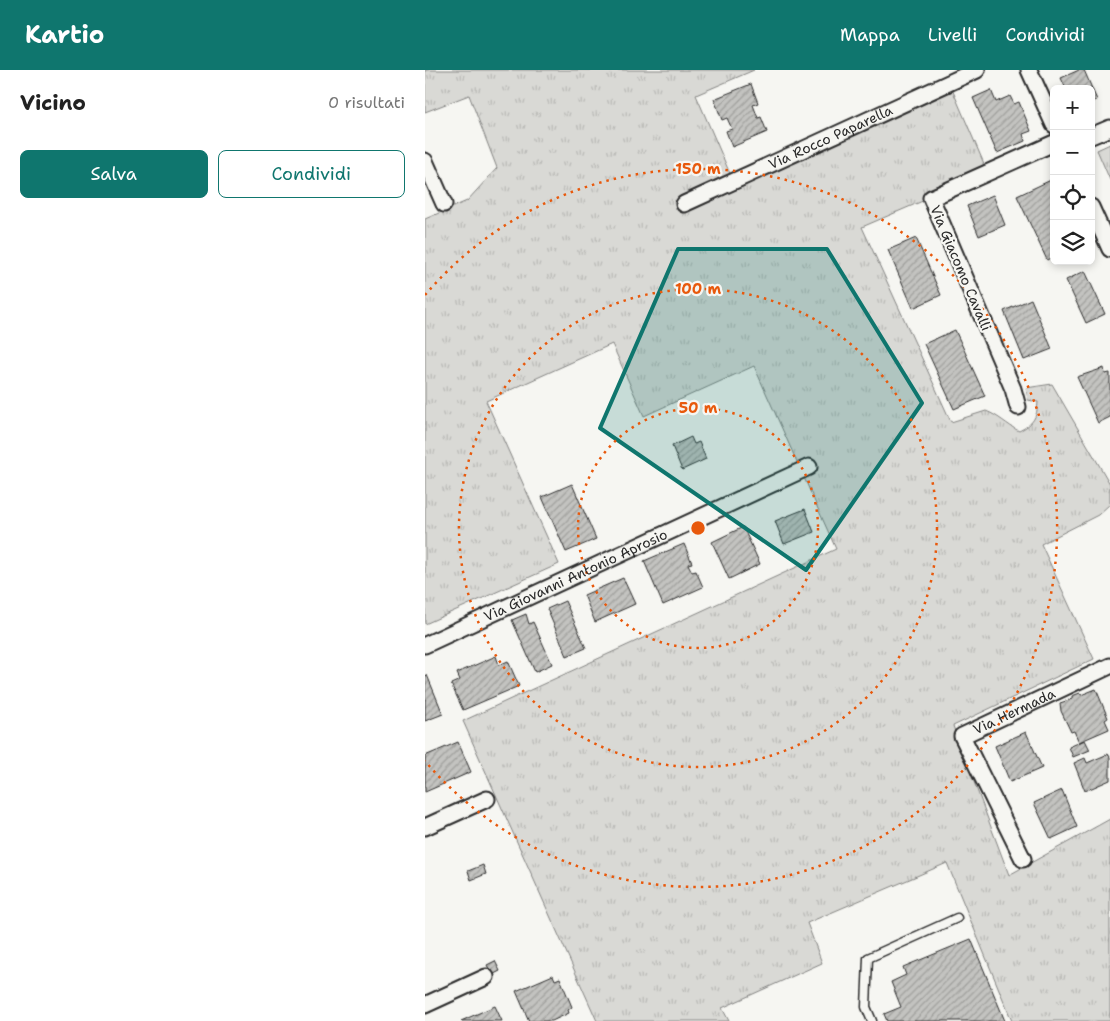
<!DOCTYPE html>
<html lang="it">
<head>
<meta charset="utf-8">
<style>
	:root { --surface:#fff; --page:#f6f6f6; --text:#222; --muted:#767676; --line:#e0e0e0; --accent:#0f766e }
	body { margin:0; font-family:"Shantell Sans",sans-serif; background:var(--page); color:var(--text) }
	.controls { position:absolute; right:15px; top:15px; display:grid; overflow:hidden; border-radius:8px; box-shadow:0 2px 8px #0003 }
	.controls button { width:45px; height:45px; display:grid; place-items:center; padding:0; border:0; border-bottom:1px solid var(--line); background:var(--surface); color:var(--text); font:25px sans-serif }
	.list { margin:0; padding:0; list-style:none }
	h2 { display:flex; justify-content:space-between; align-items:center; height:65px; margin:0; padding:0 20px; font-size:21px }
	h2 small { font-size:16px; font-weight:400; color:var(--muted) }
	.actions { display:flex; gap:10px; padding:15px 20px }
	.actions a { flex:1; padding:11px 0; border:1px solid var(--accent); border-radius:8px; text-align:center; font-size:18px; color:var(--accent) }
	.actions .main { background:var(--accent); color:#fff }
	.icon { flex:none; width:28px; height:28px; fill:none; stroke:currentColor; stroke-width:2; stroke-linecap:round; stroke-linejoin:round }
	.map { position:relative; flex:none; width:685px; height:951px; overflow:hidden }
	header { display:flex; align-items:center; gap:30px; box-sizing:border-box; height:70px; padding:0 25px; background:var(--accent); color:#fff }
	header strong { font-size:24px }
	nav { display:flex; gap:28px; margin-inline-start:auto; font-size:18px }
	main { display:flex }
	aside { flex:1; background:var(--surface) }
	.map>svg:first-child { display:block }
	.grass { fill:url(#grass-tufts); stroke:#828280 }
	.building { fill:url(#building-hatch); stroke:#2b2b2b }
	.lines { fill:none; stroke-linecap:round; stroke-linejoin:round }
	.lane-casing { stroke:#2b2b2b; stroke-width:11 }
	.street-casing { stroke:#2b2b2b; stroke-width:19 }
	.lane { stroke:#f6f6f2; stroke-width:8 }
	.street { stroke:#f6f6f2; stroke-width:15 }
	.marked { fill:#0f766e; fill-opacity:0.2; stroke:#0f766e; stroke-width:4; stroke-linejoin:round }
	.ring { fill:none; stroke:#e8590c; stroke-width:2.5; stroke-dasharray:2.5 5 }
	.labels { text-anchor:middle; stroke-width:4.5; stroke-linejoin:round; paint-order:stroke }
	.street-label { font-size:14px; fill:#2b2b2b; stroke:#f6f6f2 }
	.centre { fill:#e8590c; stroke:#f6f6f2; stroke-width:2.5 }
	.ring-label { font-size:15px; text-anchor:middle; font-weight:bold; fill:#e8590c; stroke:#f6f6f2; stroke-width:4.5; stroke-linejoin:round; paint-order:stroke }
</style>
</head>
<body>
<header>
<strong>Kartio</strong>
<nav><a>Mappa</a><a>Livelli</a><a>Condividi</a></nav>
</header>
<main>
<aside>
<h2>Vicino<small>0 risultati</small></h2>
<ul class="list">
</ul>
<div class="actions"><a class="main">Salva</a><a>Condividi</a></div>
</aside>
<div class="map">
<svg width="685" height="951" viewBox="0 0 685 951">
	<defs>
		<pattern id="grass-tufts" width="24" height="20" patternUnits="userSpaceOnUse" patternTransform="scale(1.25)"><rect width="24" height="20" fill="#d9d9d5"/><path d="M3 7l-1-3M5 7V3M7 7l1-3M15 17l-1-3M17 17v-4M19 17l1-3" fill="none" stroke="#babab7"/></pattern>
		<pattern id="building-hatch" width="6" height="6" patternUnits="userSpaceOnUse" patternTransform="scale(1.25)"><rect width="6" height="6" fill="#c3c3c0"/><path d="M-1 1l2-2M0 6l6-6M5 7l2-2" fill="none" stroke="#9f9f9c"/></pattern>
	</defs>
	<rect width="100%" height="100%" fill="#f6f6f2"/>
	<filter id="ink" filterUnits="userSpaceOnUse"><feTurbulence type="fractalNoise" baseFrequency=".02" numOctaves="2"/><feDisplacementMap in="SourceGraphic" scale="10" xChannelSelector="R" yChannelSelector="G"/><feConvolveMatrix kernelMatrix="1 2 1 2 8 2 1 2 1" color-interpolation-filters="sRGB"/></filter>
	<g filter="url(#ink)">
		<!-- grass -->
		<g class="grass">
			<path d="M0,0H329L271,25L309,113L527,19L563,103L437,157L526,352L561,341C574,346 582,355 594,361C608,354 612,348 613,332L603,330L601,318L627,314L685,414V434L673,445L616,474L669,589L528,656L584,805L685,749V951H587L522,793L382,853L397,893L297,938L304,951H172L38,651L411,479L329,296L219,346L187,274L61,331L134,494L0,554V149L42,131L72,98L44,25L0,42Z"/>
			<path d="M685,74V110L672,80Z"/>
		</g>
		<!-- building -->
		<g class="building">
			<path d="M654,0H659L672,30L666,32V19H641L636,8Z"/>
			<path d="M326,14L333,33L328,35L333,48L336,47L342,62L307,77L301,61L307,59L302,48L297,50L289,29Z"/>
			<path d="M566,20L571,32L585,26L589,34L594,32L606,61L598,64L600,71L572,83L548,28Z"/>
			<path d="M628,109L629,186L622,190L592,126Z"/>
			<path d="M568,125L580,155L554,166L542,136Z"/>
			<path d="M491,168L516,225L488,238L463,180Z"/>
			<path d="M660,201L680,244L661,253L641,210Z"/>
			<path d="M606,229L627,279L599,290L579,241Z"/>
			<path d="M530,260L560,326L529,339L499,274Z"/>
			<path d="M679,298L680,304L685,303V327H684L685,347L673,353L652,307Z"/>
			<path d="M266,367L269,374L274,372L281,389L257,400L247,376Z"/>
			<path d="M147,414L171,469L141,482L117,427Z"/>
			<path d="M380,439L389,462L359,474L350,451Z"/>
			<path d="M318,457L335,494L304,509L287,472Z"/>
			<path d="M259,474L267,493L263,494L267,502L271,501L278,517L238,535L219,491Z"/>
			<path d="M198,508L210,534L170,552L159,525Z"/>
			<path d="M140,531L161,578L142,586L122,539Z"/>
			<path d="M101,544L104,554L108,552L127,594L110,602L87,550Z"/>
			<path d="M71,586L74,595L83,591L94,616L38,640L26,614L35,610L32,603Z"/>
			<path d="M2,605L18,644L0,651V606Z"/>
			<path d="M671,619L683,648L680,650L684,659L654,672L649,661L646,662L636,641L635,633L647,629V626L655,623L656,625Z"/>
			<path d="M601,662L617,698L585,712L570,676Z"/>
			<path d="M660,670L665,680L648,687L644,677Z"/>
			<path d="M33,672L46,702L0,722V686Z"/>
			<path d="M683,684L685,687V710L660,721L649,693L660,688L662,693Z"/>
			<path d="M637,720L652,757L626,769L609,733Z"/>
			<path d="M58,795L61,804L46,810L43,801Z"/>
			<path d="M546,869L580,951H462L459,944L476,937L466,912L481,905L478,897Z"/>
			<path d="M70,891L75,901L67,905L62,895Z"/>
			<path d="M128,905L130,910L135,908L147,937L143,940L144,943L127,951H104L91,921Z"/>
			<path d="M70,936L77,951H36Z"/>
		</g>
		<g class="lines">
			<defs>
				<path id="lane" d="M447,951L441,937L443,888L532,848"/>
				<g id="street">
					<path d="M604,0L629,55"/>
					<path d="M666,66L685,58"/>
					<path d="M0,91L19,134"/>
					<path id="s1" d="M259,134L552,0"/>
					<path d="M666,137L685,179"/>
					<path d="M593,337L588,319L506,128L629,73"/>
					<path id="s2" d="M0,575L384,397"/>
					<path d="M0,757L62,729"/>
					<path id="s3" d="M598,789L537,666L685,596"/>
					<path d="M0,935L61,907"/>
				</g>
			</defs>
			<!-- lane casing -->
			<use href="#lane" class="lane-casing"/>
			<!-- street casing -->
			<use href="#street" class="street-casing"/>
			<!-- lane -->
			<use href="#lane" class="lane"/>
			<!-- street -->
			<use href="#street" class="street"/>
		</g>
	</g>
	<!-- marked area -->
	<path class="marked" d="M253,179H402L497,333L381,500L175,358Z"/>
	<!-- distance rings -->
	<g class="ring">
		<circle cx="273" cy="458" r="120"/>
		<circle cx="273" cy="458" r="239"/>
		<path d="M0 225A359 359 0 1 1 0 691"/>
	</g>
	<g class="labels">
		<!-- street labels -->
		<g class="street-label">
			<text dy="5" stroke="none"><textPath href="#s1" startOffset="161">Via Rocco Paparella</textPath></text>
			<text transform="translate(536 198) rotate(67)" y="5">Via Giacomo Cavalli</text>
			<text dy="5" stroke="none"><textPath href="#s2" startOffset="166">Via Giovanni Antonio Aprosio</textPath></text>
			<text dy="5" stroke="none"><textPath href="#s3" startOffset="195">Via Hermada</textPath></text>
		</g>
	</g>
	<circle cx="273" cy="458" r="8" class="centre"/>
	<g class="ring-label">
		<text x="273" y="104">150 m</text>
		<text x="273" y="224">100 m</text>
		<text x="273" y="343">50 m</text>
	</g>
</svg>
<div class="controls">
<button>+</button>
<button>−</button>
<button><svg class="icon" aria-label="locate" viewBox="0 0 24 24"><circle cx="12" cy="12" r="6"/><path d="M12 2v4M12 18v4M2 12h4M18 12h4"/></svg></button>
<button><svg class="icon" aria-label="layers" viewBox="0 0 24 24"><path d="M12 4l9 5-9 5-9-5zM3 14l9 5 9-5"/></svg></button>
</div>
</div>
</main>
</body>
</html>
